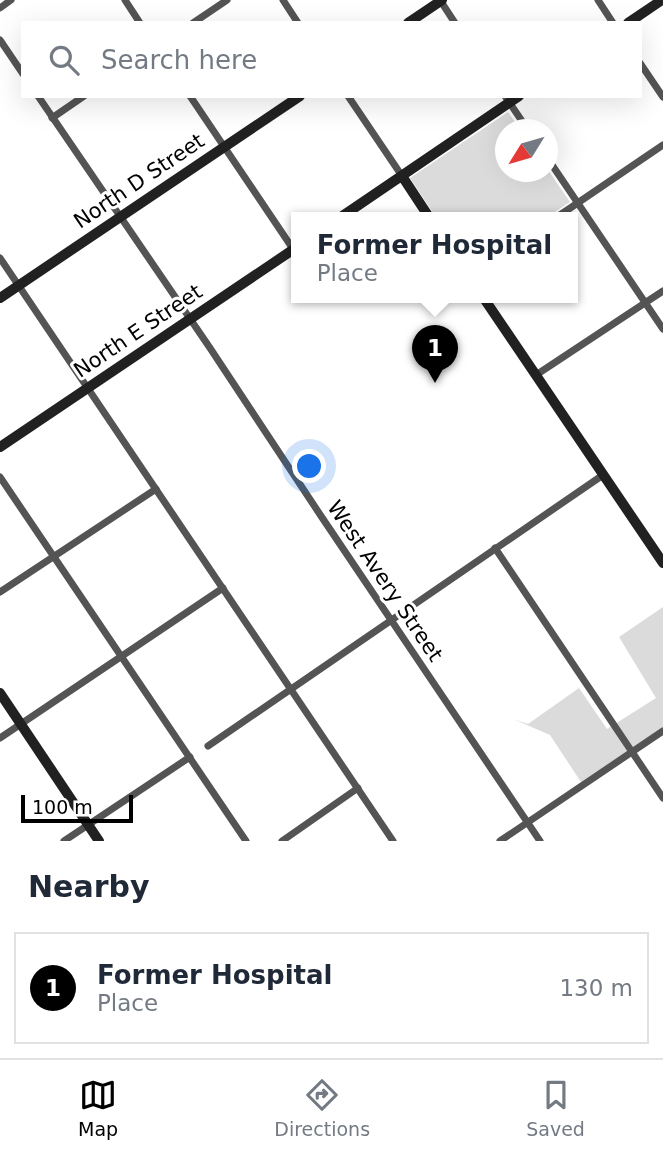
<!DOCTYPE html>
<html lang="en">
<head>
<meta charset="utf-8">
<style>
	:root { --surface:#fff; --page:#f2f2f3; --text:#1f2937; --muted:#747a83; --line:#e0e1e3; --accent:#000 }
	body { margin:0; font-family:"DejaVu Sans",sans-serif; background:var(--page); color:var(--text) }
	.compass { position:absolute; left:495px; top:119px; width:63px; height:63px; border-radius:50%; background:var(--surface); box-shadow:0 7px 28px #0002; rotate:233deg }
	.scale { position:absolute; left:21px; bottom:18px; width:112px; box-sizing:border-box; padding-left:7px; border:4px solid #000; border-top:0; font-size:19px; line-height:24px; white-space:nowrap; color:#000; -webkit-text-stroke:5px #fff; paint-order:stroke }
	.you { position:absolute; left:310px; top:467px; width:24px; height:24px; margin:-18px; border:5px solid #fff; border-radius:50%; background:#1a73e8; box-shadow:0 0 0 10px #1a73e833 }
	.badge { display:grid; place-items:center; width:46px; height:46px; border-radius:50%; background:var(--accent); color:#fff; font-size:23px; font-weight:700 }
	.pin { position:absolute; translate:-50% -58px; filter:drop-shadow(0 2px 4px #0008) }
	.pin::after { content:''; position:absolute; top:37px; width:24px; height:21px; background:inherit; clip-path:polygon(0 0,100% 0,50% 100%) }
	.popup { position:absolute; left:291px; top:212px; width:287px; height:91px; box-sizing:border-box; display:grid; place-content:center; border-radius:0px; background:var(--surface); filter:drop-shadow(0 2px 5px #0005); font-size:23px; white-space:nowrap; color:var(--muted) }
	.popup b { font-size:26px; color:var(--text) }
	.popup::after { content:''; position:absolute; left:50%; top:100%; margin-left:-14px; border:14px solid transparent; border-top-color:var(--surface) }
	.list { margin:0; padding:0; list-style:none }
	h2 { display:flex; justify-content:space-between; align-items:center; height:91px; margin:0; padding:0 28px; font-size:30px }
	h2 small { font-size:23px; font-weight:400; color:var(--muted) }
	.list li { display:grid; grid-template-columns:46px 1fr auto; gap:21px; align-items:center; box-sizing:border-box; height:112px; margin:0 14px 14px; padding:0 14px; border:2px solid var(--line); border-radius:0px }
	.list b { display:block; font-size:26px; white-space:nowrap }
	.list p { margin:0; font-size:23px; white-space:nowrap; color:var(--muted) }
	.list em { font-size:23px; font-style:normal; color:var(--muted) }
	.icon { flex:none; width:38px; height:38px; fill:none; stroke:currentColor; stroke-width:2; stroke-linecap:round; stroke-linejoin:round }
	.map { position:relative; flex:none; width:663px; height:841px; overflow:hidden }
	.search { position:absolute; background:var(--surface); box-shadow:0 7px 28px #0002; left:21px; right:21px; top:21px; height:77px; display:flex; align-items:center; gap:18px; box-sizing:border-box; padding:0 24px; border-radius:0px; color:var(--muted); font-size:26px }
	.sheet { height:217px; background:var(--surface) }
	nav { display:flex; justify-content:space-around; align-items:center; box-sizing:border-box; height:98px; border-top:2px solid var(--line); background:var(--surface); font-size:19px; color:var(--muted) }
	nav a { display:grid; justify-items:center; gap:4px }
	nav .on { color:var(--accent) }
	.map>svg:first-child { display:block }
	.green { fill:#dbdbdb }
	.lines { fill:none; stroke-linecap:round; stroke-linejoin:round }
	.street { stroke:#545454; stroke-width:7 }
	.secondary { stroke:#212121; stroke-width:10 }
	.labels { text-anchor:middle; stroke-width:6; stroke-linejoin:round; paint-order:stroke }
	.street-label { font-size:21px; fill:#000; stroke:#fff }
</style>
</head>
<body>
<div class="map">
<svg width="663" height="841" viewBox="0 0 663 841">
	<rect width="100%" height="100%" fill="#fff"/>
	<!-- green -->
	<g class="green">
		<path d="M508,112L520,129L505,130V172L548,170L570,202L547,217H436L410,178Z"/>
		<path d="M663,607V727L581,782L550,735L513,719L528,724L579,688L607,729L656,698L619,637Z"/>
	</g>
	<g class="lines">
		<!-- street -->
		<g class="street">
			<path d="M125,0L140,23"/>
			<path d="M283,0L298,23"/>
			<path d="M440,0L455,23"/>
			<path d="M598,0L613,23"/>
			<path d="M0,8L11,0"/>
			<path d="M193,23L227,0"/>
			<path d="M0,40L23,74"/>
			<path d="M640,63L663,97"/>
			<path d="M38,96L210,348L321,516L540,841"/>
			<path d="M190,96L293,249"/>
			<path d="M348,96L402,176"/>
			<path d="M505,96L528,130"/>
			<path d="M52,118L84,96"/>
			<path d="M548,159L663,329"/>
			<path d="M557,217L663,145"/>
			<path d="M0,258L393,841"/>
			<path d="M536,375L663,291"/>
			<path d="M0,477L246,841"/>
			<path d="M495,548L663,798"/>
			<path d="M0,592L156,489"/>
			<path d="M0,738L223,588"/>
			<path d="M208,746L603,475"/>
			<path d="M64,841L190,757"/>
			<path d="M282,841L358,788"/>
			<path d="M500,841L663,731"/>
		</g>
		<!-- secondary -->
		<g class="secondary">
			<path d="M408,23L442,0"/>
			<path d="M628,23L662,0"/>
			<path d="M402,176L429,217"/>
			<path d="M341,217L519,96"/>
			<path d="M483,297L663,563"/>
			<path d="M0,298L300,96"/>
			<path d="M0,447L297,247"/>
			<path d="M0,693L99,841"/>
		</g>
	</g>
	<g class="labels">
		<!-- street labels -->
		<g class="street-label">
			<text transform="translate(139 181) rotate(-34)" y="7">North D Street</text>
			<text transform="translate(138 331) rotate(-34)" y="7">North E Street</text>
			<text transform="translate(385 581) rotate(56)" y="7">West Avery Street</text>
		</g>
	</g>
</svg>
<svg class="compass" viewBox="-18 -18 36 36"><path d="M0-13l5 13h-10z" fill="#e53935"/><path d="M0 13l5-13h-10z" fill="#747a83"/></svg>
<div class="scale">100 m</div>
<div class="you"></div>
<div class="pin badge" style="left:435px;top:383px">1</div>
<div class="popup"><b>Former Hospital</b>Place</div>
<div class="search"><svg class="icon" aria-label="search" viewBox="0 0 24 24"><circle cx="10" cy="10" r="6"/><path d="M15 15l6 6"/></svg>Search here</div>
</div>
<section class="sheet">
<h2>Nearby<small></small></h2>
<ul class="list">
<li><span class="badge">1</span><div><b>Former Hospital</b><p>Place</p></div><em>130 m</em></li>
</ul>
</section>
<nav>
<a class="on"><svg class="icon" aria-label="map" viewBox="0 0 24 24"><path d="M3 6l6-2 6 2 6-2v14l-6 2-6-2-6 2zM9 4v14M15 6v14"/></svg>Map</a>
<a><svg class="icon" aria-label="directions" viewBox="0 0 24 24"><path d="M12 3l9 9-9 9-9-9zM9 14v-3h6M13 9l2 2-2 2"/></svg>Directions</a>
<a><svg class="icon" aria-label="saved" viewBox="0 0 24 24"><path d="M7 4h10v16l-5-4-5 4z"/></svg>Saved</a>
</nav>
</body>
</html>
